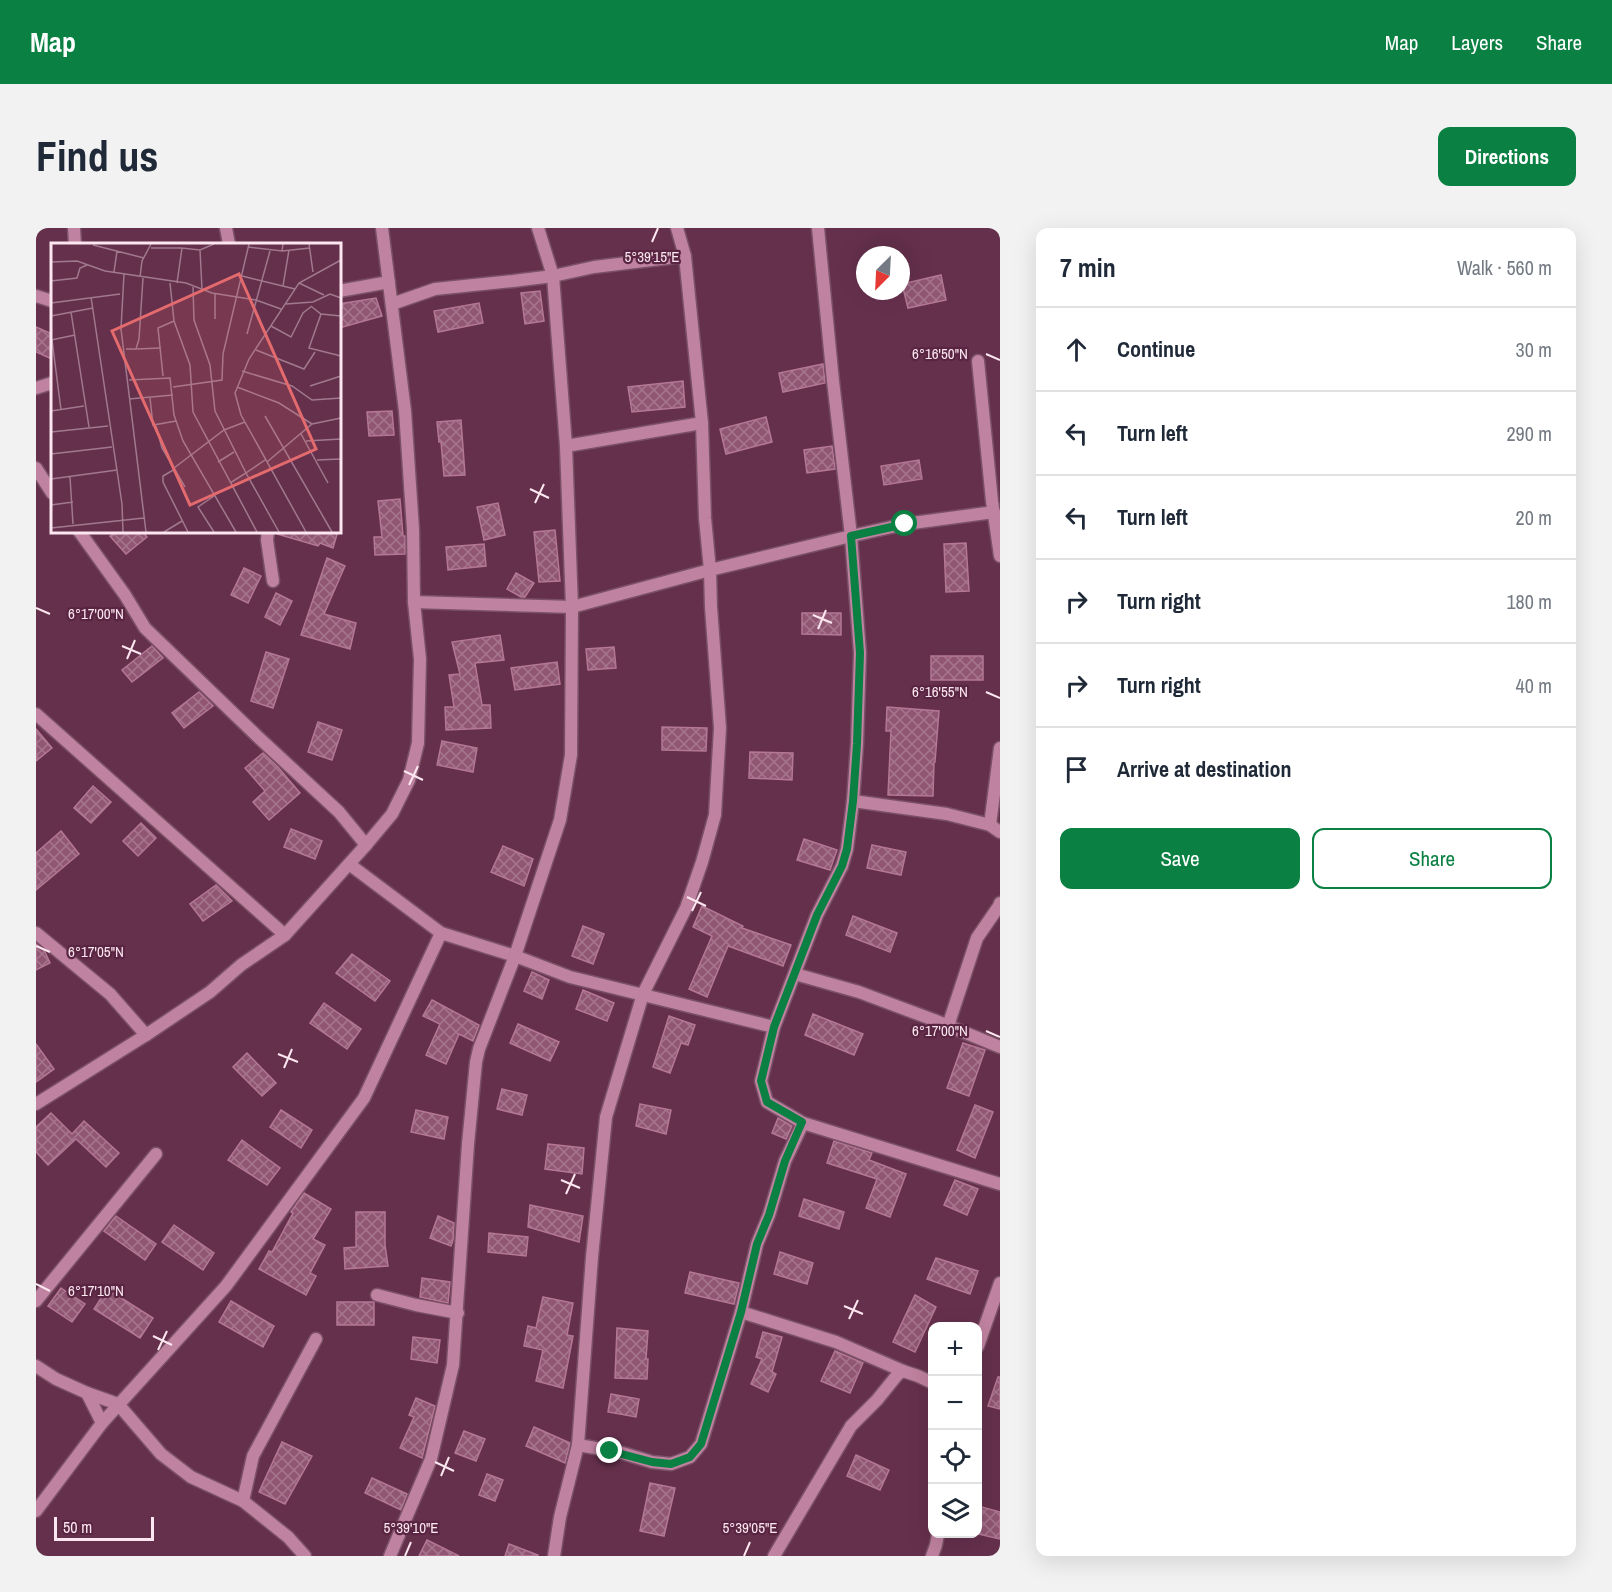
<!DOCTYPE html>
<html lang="en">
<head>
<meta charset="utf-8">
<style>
	:root { --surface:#fff; --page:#f2f2f3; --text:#1f2937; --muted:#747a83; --line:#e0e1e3; --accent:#0b8043 }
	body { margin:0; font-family:"Archivo Narrow",sans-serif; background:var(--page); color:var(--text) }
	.controls { position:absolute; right:18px; bottom:18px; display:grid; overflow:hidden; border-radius:12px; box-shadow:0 6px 24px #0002 }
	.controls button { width:54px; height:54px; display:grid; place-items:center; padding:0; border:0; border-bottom:2px solid var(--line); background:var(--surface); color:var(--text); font:30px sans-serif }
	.compass { position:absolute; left:820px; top:18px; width:54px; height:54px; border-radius:50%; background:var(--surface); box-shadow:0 6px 24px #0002; rotate:204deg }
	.scale { position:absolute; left:18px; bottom:15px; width:100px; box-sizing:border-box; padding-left:6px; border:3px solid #fce7f0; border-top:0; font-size:16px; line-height:21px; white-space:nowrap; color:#fce7f0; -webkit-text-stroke:4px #592542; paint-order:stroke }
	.stop { position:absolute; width:18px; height:18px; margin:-14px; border:4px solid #0b8043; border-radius:50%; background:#fff }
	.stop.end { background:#0b8043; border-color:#fff; box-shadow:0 2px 6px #0008 }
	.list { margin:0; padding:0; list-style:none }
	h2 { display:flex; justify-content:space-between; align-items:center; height:78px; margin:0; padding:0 24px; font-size:26px }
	h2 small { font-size:20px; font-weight:400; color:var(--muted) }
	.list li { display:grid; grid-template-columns:39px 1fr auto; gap:18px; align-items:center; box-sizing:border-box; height:84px; padding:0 24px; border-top:2px solid var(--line) }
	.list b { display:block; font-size:22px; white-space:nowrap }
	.list em { font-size:20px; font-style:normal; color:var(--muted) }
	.actions { display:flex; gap:12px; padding:18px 24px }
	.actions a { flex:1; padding:14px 0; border:2px solid var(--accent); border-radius:12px; text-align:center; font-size:21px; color:var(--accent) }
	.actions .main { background:var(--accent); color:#fff }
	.icon { flex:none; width:33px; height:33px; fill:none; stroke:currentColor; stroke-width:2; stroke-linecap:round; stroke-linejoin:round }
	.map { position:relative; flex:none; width:964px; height:1328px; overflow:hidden; border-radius:12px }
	header { display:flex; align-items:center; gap:36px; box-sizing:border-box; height:84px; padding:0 30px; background:var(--accent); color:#fff }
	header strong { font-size:28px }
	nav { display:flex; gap:33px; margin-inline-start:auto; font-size:21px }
	.intro { display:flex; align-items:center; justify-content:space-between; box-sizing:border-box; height:144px; padding:0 36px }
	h1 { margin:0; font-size:42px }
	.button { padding:15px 27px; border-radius:12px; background:var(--accent); color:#fff; font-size:21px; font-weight:700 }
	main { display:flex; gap:36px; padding:0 36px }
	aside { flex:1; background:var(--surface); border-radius:12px; box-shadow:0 6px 24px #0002 }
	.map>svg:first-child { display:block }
	.building { fill:url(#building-cross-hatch); stroke:#b47795; stroke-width:1.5 }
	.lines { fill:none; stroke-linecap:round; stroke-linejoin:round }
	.minor-casing { stroke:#7a5067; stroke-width:15 }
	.minor { stroke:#bf82a0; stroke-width:12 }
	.route { stroke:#0b8043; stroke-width:8 }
	.ticks { fill:none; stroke:#fce7f0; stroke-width:2 }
	.inset-road { fill:none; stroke:#a1798e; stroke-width:1.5 }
	.view { fill:#e36b6e; fill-opacity:0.15; stroke:#e36b6e; stroke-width:3 }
	.inset-edge { fill:none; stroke:#fce7f0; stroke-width:3 }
	.ticks-label { font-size:15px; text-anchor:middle; fill:#fce7f0; stroke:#592542; stroke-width:4.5; stroke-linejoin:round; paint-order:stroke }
</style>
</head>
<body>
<header>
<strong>Map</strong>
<nav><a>Map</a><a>Layers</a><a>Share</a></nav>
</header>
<div class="intro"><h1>Find us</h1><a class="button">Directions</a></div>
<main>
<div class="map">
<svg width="964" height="1328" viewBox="0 0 964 1328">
	<defs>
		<pattern id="building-cross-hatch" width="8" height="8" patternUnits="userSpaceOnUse" patternTransform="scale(1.5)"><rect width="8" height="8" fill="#905673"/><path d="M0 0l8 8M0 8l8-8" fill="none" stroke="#a6768e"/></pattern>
	</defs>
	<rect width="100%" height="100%" fill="#65304c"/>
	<!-- building -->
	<g class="building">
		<path d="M905,47L910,72L872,80L866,56Z"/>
		<path d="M504,63L508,93L489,96L485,65Z"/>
		<path d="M340,70L346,88L303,100V76Z"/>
		<path d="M443,75L447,95L402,104L398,83Z"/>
		<path d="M0,99L16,106V131L0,124Z"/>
		<path d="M787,136L789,155L747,164L743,145Z"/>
		<path d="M647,153L649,179L596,184L592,159Z"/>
		<path d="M356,183L358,207L333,208L331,184Z"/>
		<path d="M730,189L736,214L690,226L684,201Z"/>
		<path d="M425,192L429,247L408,248L405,214H403L401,194Z"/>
		<path d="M796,218L799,241L771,245L768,222Z"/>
		<path d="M883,232L886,251L848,257L845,238Z"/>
		<path d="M364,271L367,308H369V326L339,327L338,309H346L342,273Z"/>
		<path d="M462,275L469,307L448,312L441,279Z"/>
		<path d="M519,302L524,353L503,354L498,304Z"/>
		<path d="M80,303H106L111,309L90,326L74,308Z"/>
		<path d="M241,303H302L297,320L284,315L282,318L241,306Z"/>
		<path d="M930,315L933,363L910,364L908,316Z"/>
		<path d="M448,316L450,338L412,342L410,319Z"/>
		<path d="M291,330L309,338L288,386L320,395L314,421L265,407Z"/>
		<path d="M208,340L225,348L212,375L195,367Z"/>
		<path d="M480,345L498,355L489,369H485L471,361Z"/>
		<path d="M240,365L256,373L244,397L229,389Z"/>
		<path d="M766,385H805V407L766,406Z"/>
		<path d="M464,407L468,432L439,435L446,477H454L455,500L410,502L409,479H418L413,447L424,446L416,414Z"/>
		<path d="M116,418L127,430L96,454L86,442Z"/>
		<path d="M578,419L580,440L552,442L550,421Z"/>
		<path d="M230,424L253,431L237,480L215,473Z"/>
		<rect x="895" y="428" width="52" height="24"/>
		<path d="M521,434L524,456L479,462L475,440Z"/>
		<path d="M163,464L177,478L148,500L136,485Z"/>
		<path d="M851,479L903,483L899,534H898L897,568L852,567L855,503H850Z"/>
		<path d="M282,494L306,502L296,532L272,524Z"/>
		<path d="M626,499L671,500L670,523L626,522Z"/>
		<path d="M0,501L16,520L0,533Z"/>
		<path d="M406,513L441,520L437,544L401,537Z"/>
		<path d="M714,524L757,525L756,552L713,550Z"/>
		<path d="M227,525L242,539L264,565L233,592L217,574L229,563L209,540Z"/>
		<path d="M57,558L75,574L55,595L38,580Z"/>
		<path d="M105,595L120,610L102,628L87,613Z"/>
		<path d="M255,601L286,613L279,631L248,619Z"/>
		<path d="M25,603L43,626L0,662V625Z"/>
		<path d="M768,611L801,622L794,642L761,632Z"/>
		<path d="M836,617L870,624L865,647L831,640Z"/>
		<path d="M467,618L497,631L488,658L455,644Z"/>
		<path d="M180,657L196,673L167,693L154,676Z"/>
		<path d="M666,678L707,698L706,700L755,717L747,738L692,718L671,769L653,761L676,708L657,699Z"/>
		<path d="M817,688L861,705L854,724L810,707Z"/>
		<path d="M547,698L568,706L557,736L536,728Z"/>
		<path d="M0,716L8,722L14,735L0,742Z"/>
		<path d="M316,726L354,753L339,773L300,745Z"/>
		<path d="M496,744L513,752L506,771L488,763Z"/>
		<path d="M547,762L578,775L571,793L540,781Z"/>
		<path d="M396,772L443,797L437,813L423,806L410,836L390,827L404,796L387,788Z"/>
		<path d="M288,775L325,801L311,821L274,795Z"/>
		<path d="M777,786L827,806L818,827L769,807Z"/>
		<path d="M633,788L659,797L652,817L645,815L634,845L617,839Z"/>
		<path d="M482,796L523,814L514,833L474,815Z"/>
		<path d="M927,815L949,822L933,868L911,860Z"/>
		<path d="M0,816L18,841L0,854Z"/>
		<path d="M211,825L240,855L226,868L197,839Z"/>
		<path d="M466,861L491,867L486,887L461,881Z"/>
		<path d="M604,876L635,882L630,906L600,898Z"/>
		<path d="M939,877L957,884L939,930L921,922Z"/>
		<path d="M245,882L276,902L265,920L234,899Z"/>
		<path d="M380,882L412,889L408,911L375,904Z"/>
		<path d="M15,885L36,906L48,893L83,925L70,939L40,911L12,937L0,924V899Z"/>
		<path d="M742,890L756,898L750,911L736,905Z"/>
		<path d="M206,912L244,940L231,957L192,932Z"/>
		<path d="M798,913L836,925L833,932L870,946L854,989L830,980L841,951L791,935Z"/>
		<path d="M512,916L548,920L546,946L509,941Z"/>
		<path d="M919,952L942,961L931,987L908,977Z"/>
		<path d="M268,965L295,981L277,1011L289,1017L274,1045L280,1048L270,1067L223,1041L233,1023L236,1024L257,985L255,984Z"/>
		<path d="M768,971L808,984L803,1001L763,988Z"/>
		<path d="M494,977L547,988L543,1014L492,999Z"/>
		<path d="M320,984H349V1017L352,1038L309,1041L308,1020L320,1019Z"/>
		<path d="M80,988L120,1016L109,1032L68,1003Z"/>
		<path d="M402,988L418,995L417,1012L415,1018L394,1010Z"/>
		<path d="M138,997L178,1025L167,1042L126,1014Z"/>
		<path d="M453,1005L492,1009L490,1028L452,1024Z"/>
		<path d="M744,1024L777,1035L771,1056L738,1046Z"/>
		<path d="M900,1030L942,1043L934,1066L891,1051Z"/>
		<path d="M654,1044L703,1055L698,1076L649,1065Z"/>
		<path d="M386,1050L414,1054L412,1075L384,1069Z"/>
		<path d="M25,1060L49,1076L36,1094L12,1078Z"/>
		<path d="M71,1061L117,1090L104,1110L58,1081Z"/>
		<path d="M879,1067L900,1079L879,1124L857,1114Z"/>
		<path d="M507,1069L537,1075L531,1107L537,1108L527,1160L500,1153L507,1122L488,1118L492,1098L500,1100Z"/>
		<path d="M195,1073L238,1098L227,1119L183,1094Z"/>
		<rect x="301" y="1074" width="37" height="23"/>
		<path d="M581,1100L612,1103L610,1131H612L611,1151L579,1150Z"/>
		<path d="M727,1104L746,1109L736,1144L740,1146L732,1164L715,1156L726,1131L720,1129Z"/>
		<path d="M377,1109L404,1112L401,1135L375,1131Z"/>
		<path d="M799,1123L827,1135L814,1165L785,1153Z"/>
		<path d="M962,1149H964V1181L952,1178Z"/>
		<path d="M575,1166L603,1171L600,1189L572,1184Z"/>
		<path d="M380,1170L399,1178L386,1230L364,1220L378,1189L373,1187Z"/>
		<path d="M498,1199L534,1215L529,1235L490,1218Z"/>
		<path d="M428,1203L449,1211L440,1233L419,1225Z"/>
		<path d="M246,1214L276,1228L249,1276L223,1264Z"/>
		<path d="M820,1227L853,1242L844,1262L811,1248Z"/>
		<path d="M451,1246L467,1252L459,1273L443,1267Z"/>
		<path d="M336,1250L371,1266L365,1282L329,1265Z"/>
		<path d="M614,1255L639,1260L628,1308L604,1303Z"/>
		<path d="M942,1278L964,1284V1311L942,1306Z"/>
		<path d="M391,1312L423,1328H383Z"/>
		<path d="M473,1316L502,1327V1328H469Z"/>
	</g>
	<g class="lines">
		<defs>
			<g id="minor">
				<path d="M38,0L39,16"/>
				<path d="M190,0L193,16"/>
				<path d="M782,0L797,153L815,308L824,425L821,516L817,573L811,621L806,638L781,687L738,799L725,853L731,874L767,895L964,956"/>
				<path d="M303,63L353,54"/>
				<path d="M0,68L16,73"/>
				<path d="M356,76L399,61L477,53L517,48L502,0"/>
				<path d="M942,133L956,273L964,328"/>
				<path d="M0,160L16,155"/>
				<path d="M530,218L666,195"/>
				<path d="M0,240L16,265"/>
				<path d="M43,303L89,367L109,400L222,509L303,584L330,617"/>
				<path d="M232,303L231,312L237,353"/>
				<path d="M378,374L536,379L674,342L815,308L869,296L958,284"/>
				<path d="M0,486L249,707"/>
				<path d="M817,573L911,586L954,597L964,604"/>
				<path d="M954,597L964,520"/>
				<path d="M313,636L405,705"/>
				<path d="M0,705L74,766L110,807"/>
				<path d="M759,746L823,764L898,792L964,819"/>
				<path d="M912,798L941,710L963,678L964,675"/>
				<path d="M0,876L110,807L174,764L205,737L249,707L330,617L356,586L373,552L382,515L384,431L378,374L377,301L369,183L346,0"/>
				<path d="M341,1067L380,1077L422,1085"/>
				<path d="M0,1073L120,926"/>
				<path d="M705,1084L800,1114L867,1143"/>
				<path d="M942,1118L964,1055"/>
				<path d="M0,1138L20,1151L51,1165L82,1176L125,1226L155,1249L207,1273L252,1309L269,1328"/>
				<path d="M51,1165L66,1195"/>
				<path d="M542,1217L583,1224L616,1234L635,1236L654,1229L665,1216L705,1084L721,1016L733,987L749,933L767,895"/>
				<path d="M207,1273L217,1228L280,1111"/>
				<path d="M0,1283L66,1195L190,1058L328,870L405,705L479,728L534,749L738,799"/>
				<path d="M354,1328L395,1231L417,1137L432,916L440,834L443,821L479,728L524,592L535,527L536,379L530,218L517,48L558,39L649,28"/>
				<path d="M518,1328L524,1289L542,1217L556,1029L570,889L607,766L650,680L666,634L679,587L684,500L675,379L674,342L669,290L666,195L649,28L641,0"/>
				<path d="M738,1328L815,1198L841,1172L862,1146L867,1143L882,1148L897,1155"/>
				<path d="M896,1328L900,1317L902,1306"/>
			</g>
		</defs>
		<!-- minor casing -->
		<use href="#minor" class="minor-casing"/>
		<!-- minor -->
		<use href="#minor" class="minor"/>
	</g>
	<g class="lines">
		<!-- route -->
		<path class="route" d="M574,1223L616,1234L635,1236L654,1229L665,1216L705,1084L721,1016L733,987L749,933L766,894L731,874L725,853L738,799L781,687L806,638L811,621L817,573L821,516L824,425L815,308L869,296"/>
	</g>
	<!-- ticks -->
	<path class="ticks" d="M616,14L622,0M950,126L964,132M494,261L513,270M499,275L508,256M0,380L14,386M777,387L796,395M782,401L790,382M86,418L105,426M91,431L99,412M950,464L964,470M368,543L387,552M373,557L382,538M651,669L670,678M656,683L665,664M0,718L14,724M950,803L964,809M242,826L262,834M248,840L256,821M525,952L544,960M530,966L539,946M0,1056L14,1063M808,1078L827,1086M813,1091L822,1072M117,1108L136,1117M122,1122L131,1103M399,1234L418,1243M405,1248L413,1229M369,1328L375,1314M708,1328L714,1314"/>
	<!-- overview -->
	<g transform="translate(15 15)">
		<rect width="290" height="290" fill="#65304c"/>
		<path class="inset-road" d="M258,1L262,29M42,2L93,15M197,4L231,8L232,1M100,5H131M149,7L151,46M231,8L259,5M0,19L26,18L54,28L135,40L161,50L205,57L230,66M63,29L66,8M73,31L70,86L95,289M191,33L244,46M89,34L91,18L100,1M0,38L26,35L29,25L36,22M119,40L123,78L139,122L142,169L206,289M126,40L131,5L149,7L163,1M248,40L273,52M232,43L238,7M142,44L143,77L159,122L164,168L195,230L179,240M40,54L71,261L72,289M0,60L69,51M235,61L262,59L279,51L290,55M261,64L270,71L290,73M20,69L38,184M270,71L258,105L290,113M0,73L42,65M164,76V51M220,83L240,94L252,70L261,63M196,91L219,8M0,97L24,92M1,97L10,167M75,106H85L88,96L92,35M85,106L110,105M205,107L253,126L264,109M191,128L241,143L261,157L290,155M112,133L107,85L123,78M78,137L119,135L123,172L132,198L185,289M259,143L290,133M122,144L171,137L172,111L198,1M186,144L228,160L261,181M99,155L102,182L125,178M78,156L122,152M0,168L33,163M214,173L281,289M105,183L111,205L134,244M0,189L57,183M250,191L277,240M255,198L290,196M0,211L61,204M214,217L195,230L228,289M266,217L290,216M167,219L183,209M216,219L261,181L290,175M123,225L173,187L194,179M124,226L112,233V239L137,289M19,234L22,281M0,236L66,227M0,262L22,259M0,285L93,275M113,289L131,278M163,289L147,264L163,253M255,289L190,172L184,150L198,116L248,40L290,17"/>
		<path class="view" d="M188,31L265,206L139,262L61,88Z"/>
		<rect width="290" height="290" class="inset-edge"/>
	</g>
	<g class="ticks-label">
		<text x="616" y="34">5°39'15"E</text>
		<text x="904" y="131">6°16'50"N</text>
		<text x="60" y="391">6°17'00"N</text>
		<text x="904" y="469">6°16'55"N</text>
		<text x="60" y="729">6°17'05"N</text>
		<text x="904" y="808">6°17'00"N</text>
		<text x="60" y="1068">6°17'10"N</text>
		<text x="375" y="1305">5°39'10"E</text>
		<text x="714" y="1305">5°39'05"E</text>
	</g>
</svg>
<div class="controls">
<button>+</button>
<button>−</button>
<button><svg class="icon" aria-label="locate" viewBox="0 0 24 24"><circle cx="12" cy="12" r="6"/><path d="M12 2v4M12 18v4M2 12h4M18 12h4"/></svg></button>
<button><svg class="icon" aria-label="layers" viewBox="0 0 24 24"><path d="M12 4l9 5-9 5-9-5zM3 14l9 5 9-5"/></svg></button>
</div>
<svg class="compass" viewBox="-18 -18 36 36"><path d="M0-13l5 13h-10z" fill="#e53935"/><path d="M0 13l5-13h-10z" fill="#747a83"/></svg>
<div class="scale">50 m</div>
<div class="stop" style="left:869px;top:296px"></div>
<div class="stop end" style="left:574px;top:1223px"></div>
</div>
<aside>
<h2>7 min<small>Walk · 560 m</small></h2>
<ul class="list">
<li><svg class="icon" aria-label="ahead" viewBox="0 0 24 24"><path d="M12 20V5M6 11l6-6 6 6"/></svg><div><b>Continue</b></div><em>30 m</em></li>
<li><svg class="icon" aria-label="left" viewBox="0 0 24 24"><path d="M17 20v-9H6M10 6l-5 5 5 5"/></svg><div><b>Turn left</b></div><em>290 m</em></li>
<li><svg class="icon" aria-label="left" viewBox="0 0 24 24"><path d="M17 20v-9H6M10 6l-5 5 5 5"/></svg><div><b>Turn left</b></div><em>20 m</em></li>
<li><svg class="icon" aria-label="right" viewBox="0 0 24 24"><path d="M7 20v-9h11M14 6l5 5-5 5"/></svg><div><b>Turn right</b></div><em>180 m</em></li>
<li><svg class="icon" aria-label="right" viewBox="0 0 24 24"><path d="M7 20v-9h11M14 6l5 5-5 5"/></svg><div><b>Turn right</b></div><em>40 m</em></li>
<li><svg class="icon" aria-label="arrive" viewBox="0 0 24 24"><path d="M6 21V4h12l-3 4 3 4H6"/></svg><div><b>Arrive at destination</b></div></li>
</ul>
<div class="actions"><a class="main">Save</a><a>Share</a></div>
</aside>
</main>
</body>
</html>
